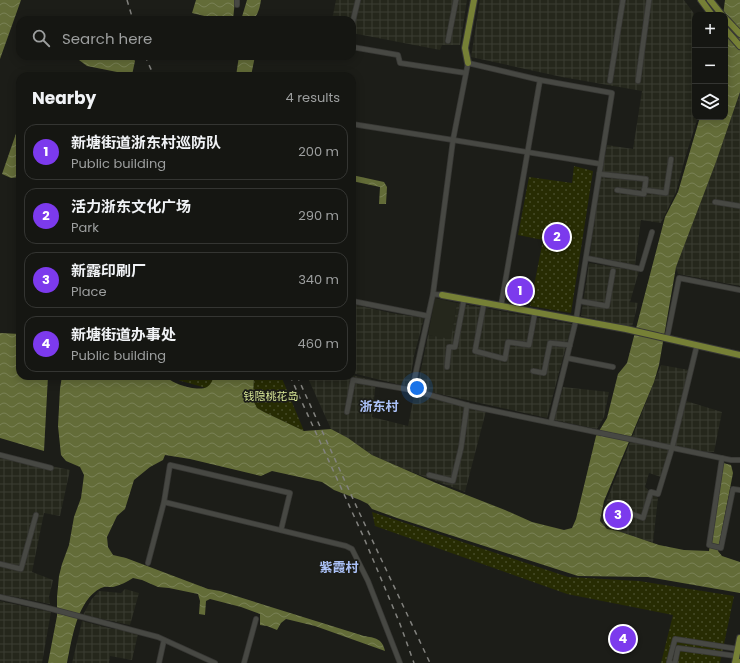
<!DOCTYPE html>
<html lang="en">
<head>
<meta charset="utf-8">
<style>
	:root { --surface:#151612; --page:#1e1f1b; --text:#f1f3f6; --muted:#9d9f9f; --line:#343532; --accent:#7c3aed }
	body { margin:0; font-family:Poppins,"Noto Sans SC",sans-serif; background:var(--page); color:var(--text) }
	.controls { position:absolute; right:12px; top:12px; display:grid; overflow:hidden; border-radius:8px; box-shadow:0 2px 10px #0003 }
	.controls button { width:36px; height:36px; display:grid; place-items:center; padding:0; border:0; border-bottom:1px solid var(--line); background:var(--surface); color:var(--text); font:20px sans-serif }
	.you { position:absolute; left:417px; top:388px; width:14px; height:14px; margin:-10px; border:3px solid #fff; border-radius:50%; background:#1a73e8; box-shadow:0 0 0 6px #1a73e833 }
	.badge { display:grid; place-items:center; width:26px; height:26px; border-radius:50%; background:var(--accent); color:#fff; font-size:13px; font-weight:700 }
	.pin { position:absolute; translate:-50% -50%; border:2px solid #fff; box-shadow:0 1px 4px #0006 }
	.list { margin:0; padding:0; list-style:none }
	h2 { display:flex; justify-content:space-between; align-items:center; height:52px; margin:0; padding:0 16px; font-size:17px }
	h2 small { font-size:13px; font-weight:400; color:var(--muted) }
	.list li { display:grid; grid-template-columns:26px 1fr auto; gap:12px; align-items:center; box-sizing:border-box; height:56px; margin:0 8px 8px; padding:0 8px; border:1px solid var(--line); border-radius:12px }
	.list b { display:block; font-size:15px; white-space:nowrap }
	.list p { margin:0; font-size:13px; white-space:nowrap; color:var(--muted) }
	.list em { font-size:13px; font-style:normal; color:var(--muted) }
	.icon { flex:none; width:22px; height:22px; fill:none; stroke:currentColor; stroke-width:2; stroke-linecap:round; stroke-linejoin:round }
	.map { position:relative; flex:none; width:740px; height:663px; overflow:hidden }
	.search { position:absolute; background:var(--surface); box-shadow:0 2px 10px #0003; left:16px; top:16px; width:340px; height:44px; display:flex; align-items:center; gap:10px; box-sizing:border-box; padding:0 14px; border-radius:12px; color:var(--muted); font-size:15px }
	.panel { position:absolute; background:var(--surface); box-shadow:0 2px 10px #0003; left:16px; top:72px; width:340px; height:308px; border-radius:12px }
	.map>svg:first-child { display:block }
	.built { fill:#25271c }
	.industrial { fill:url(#industrial-grid) }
	.park { fill:url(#park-dots) }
	.water { fill:url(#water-waves) }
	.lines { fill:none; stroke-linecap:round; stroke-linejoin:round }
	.minor-casing { stroke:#383835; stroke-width:6 }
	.major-casing { stroke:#383835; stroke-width:8 }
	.minor { stroke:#474843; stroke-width:4.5 }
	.major { stroke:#768036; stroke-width:6 }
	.rail { stroke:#82827e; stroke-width:1.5; stroke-dasharray:5 5; stroke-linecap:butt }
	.labels { text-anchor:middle; stroke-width:3.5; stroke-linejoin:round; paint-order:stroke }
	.park-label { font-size:11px; fill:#d8e796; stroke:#1c1d18 }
	.quarter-label { font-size:13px; font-weight:bold; fill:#abc1f7; stroke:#1c1d18 }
</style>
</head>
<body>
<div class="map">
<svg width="740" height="663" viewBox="0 0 740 663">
	<defs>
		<pattern id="industrial-grid" width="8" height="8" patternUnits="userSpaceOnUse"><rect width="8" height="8" fill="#25271c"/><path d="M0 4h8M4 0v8" fill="none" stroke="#3a3c32"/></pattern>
		<pattern id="park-dots" width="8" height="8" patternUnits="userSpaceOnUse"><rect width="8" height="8" fill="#272c03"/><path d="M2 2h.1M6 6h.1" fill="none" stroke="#464b28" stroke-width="1.8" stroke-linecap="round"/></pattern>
		<pattern id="water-waves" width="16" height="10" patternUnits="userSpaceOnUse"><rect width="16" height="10" fill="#636c38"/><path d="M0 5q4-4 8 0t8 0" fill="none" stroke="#798155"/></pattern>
	</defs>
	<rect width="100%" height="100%" fill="#1c1d18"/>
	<!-- built -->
	<path class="built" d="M435,298L457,303L451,340L428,335Z"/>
	<!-- industrial -->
	<g class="industrial">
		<path d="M336,0H467L460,45H442L440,50L352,33V20H332Z"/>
		<path d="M480,0H684L695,15V117H698L685,158L676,192L661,223L641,220L635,265L590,256L595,210L607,145L633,149L642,91L562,77L471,57Z"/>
		<path d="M740,92V286L678,274L676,267L716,162Z"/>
		<path d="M589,263L639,271L630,302L638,303L632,327L581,316Z"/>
		<path d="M457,303L572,324L547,418L417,389L428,335L451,339Z"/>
		<path d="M352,304L391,313L424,318L414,356L409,387L352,373Z"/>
		<path d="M661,365L689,370L686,401L722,412L714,452L669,450L661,477L649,473L645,487L658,498L653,543L618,531L607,529L600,521L606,502Z"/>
		<path d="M352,375L376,381L372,417L408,426L415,391L486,411L465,492L404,469L372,455L362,448L348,438L331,429L307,376Z"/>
		<path d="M563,387L609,392L604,417L597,429L554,420Z"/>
		<path d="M0,455L70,470L60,516L44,513L32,572L53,580L49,597L50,604L0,594Z"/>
		<path d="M125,589L139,593L130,625L83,615L91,600L99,591L121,593Z"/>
		<path d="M0,601L51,612L42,663H0Z"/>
		<path d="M82,621L113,629H123L138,634L132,660L110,656L109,663H72Z"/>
	</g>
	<!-- park -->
	<g class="park">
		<path d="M574,166L593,171L571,313L530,306L543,240L518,235L529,177L572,183Z"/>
		<path d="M169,376H214L212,383L206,388L181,381Z"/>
		<path d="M254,376H281L304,431L264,412L257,408L253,400Z"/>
		<path d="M372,512L568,577L639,581L734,596L720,663H661L673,615L567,594L375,526Z"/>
	</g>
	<!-- water -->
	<g class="water">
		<path d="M0,0H21L0,59Z"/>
		<path d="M196,0H235L233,20H221L192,13Z"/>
		<path d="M247,0H261C260,6 258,18 251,20C248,21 244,20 241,20Z"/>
		<path d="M725,0H740V92L716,162L676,267L659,365L654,382L604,501L600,521L607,529L618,531L659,545L684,550L709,551L723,463L731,465L733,473L718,551L722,556L740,562V593L648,577L578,576L397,518L372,509L368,504L360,500L334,490L322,482L272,471L261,476L190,459L165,455L163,460L150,467L134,480L125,509L117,516L107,537L108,547L113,555L126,558L208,589L220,591L364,636C375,638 382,638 385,651L315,626L286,619L281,623L277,630L267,626L260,625V614L241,607L210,599L206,601L205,615L199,614L200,601L198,594L169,588L158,587L142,580L133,578C127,582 121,585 113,587C109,587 105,586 101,588C77,600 72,639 67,663H48L57,616V597L59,576L62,564L69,545L74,517L81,498L84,475L80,467L66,461L61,455L58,426L60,389L62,376H165C172,384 198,392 207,387C212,384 212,380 214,376H254L253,400L257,408L264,412L304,431L331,429L348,438L362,448L372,455L436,483L505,510L532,522L564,530L572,528L576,519L596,436L607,418L618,374L627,363L665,217L678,192L700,117H725V15H723Z"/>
		<path d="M80,56H132L135,61L132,75L87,66L79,60Z"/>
		<path d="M239,56H255L251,76H236Z"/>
		<path d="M20,122V177L11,178L2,174Z"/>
		<path d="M352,175L384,182L387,187L386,204H379L380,187L352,181Z"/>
		<path d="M0,333L20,334V376H48L44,451L0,438Z"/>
	</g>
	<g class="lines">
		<defs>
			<g id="minor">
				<path d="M237,5V0"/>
				<path d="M352,25L358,0"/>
				<path d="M448,41L456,0"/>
				<path d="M352,47L398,55L400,63L466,73"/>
				<path d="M610,81L623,0"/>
				<path d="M638,81L649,0"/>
				<path d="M352,124L453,140L468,63L540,80"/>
				<path d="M599,174L646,179L644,194L617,190"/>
				<path d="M644,190L666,193L671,159"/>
				<path d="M715,202L740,206"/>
				<path d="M586,258L641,269L652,232"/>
				<path d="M433,294L453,140L601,164"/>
				<path d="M442,295L433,294L412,390L470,406L731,460H740"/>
				<path d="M352,301L428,316"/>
				<path d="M579,301L607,306L613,271"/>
				<path d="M484,303L475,351L505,359L508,342L529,345L535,312"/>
				<path d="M501,306L540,80L612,93L576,320L551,422"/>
				<path d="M667,338L679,278L740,290"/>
				<path d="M567,358L613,367"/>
				<path d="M447,367L449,347H455L464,299"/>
				<path d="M533,371L544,373L550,343L570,345"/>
				<path d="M347,412L353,380L412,390"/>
				<path d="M0,455L51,468"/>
				<path d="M722,458L709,545L721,548L733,489L740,490"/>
				<path d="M429,475L453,481L461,448L467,405"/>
				<path d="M164,502L346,546L352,549L368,581L400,663"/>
				<path d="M618,509L643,518L651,492L658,494L672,448L697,345"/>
				<path d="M148,563L164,502L170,465L290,493L281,530"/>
				<path d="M0,564L21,569L36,515"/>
				<path d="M0,597L44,607L158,637L215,663"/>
				<path d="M159,663L164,640"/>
				<path d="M244,663L256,619"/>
				<path d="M671,663L669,662L675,639L738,649"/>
				<path d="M675,663L678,648L736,656"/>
			</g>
			<g id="major">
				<path d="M701,0L712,15"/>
				<path d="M710,0L722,15"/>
				<path d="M725,18L740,34"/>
				<path d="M725,29L740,46"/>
				<path d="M468,63L465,48L474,0"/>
				<path d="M442,295L626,329L740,355"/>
				<path d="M735,663L740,638"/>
				<path d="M740,663V662"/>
			</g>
		</defs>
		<!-- minor casing -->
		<use href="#minor" class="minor-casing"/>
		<!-- major casing -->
		<use href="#major" class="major-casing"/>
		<!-- minor -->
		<use href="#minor" class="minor"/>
		<!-- major -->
		<use href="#major" class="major"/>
		<!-- rail -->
		<g class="rail">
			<path d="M127,0L133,20"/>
			<path d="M145,56L154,76"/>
			<path d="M290,376L364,538L400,624L414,663"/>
			<path d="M297,376L359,512L430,663"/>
		</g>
	</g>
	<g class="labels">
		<!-- park labels -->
		<g class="park-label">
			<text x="271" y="400">钱隐桃花岛</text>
		</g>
		<!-- quarter labels -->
		<g class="quarter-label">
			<text x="379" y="411">浙东村</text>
			<text x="339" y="572">紫霞村</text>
		</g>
	</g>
</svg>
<div class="controls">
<button>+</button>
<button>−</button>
<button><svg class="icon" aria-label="layers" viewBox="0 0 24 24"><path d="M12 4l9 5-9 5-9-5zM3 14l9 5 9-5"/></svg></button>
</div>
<div class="you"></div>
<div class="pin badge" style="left:520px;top:291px">1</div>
<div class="pin badge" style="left:557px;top:237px">2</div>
<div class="pin badge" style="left:618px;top:515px">3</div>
<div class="pin badge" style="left:623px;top:639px">4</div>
<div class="search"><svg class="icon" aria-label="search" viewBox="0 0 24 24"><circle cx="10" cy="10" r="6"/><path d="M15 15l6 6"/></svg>Search here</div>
<section class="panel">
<h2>Nearby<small>4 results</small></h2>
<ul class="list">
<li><span class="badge">1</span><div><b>新塘街道浙东村巡防队</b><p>Public building</p></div><em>200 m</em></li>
<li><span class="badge">2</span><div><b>活力浙东文化广场</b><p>Park</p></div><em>290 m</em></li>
<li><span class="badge">3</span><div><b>新露印刷厂</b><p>Place</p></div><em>340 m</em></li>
<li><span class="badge">4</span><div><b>新塘街道办事处</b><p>Public building</p></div><em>460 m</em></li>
</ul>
</section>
</div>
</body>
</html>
